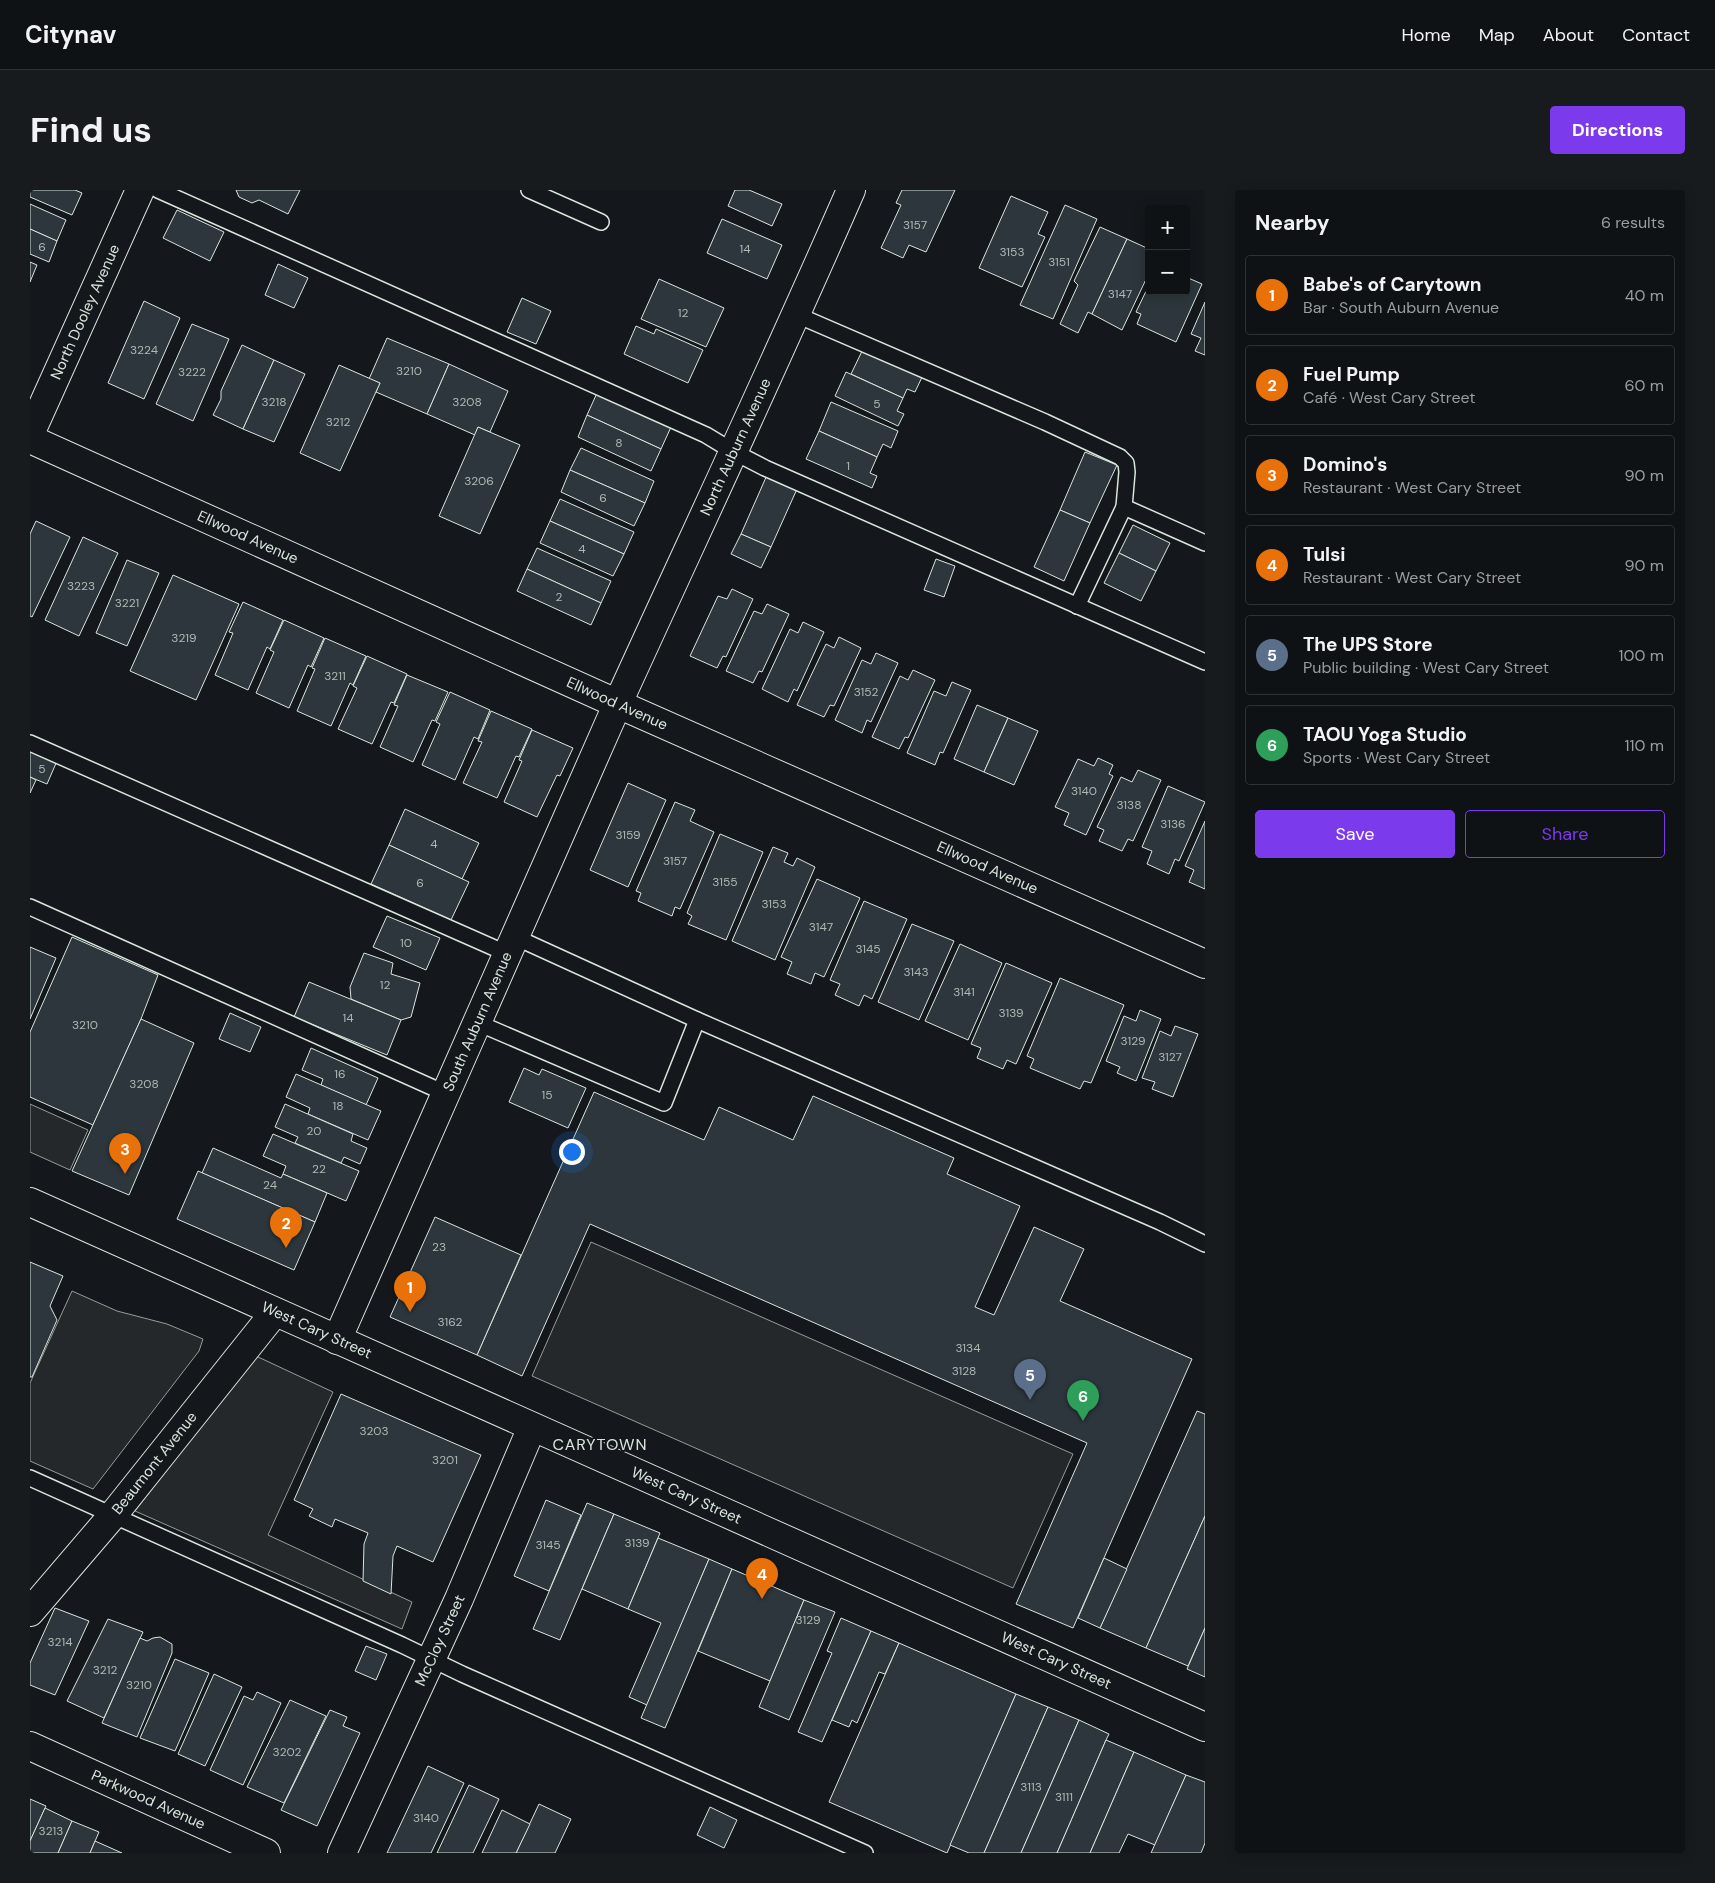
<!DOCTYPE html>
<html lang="en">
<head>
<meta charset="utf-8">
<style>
	:root { --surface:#0f1215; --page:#181b1e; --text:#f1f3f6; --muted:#9b9ea0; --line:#2f3234; --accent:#7c3aed }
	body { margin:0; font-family:"DM Sans",sans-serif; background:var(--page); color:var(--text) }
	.controls { position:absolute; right:15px; top:15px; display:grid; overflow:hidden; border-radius:5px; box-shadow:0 2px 12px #0003 }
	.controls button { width:45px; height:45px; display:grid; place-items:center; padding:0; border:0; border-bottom:1px solid var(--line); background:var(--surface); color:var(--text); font:25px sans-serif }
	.you { position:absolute; left:541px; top:961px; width:18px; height:18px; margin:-12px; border:4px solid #fff; border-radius:50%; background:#1a73e8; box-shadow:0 0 0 8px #1a73e833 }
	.badge { display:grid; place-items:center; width:32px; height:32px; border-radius:50%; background:var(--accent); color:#fff; font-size:16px; font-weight:700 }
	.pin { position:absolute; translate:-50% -41px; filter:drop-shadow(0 1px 2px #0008) }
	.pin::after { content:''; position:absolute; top:26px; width:18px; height:15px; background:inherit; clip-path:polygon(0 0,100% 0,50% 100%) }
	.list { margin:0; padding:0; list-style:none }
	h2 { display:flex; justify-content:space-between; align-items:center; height:65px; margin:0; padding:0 20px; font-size:21px }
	h2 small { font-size:16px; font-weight:400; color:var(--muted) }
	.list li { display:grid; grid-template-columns:32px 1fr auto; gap:15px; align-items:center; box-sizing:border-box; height:80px; margin:0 10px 10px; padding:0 10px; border:1px solid var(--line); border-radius:5px }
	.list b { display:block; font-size:19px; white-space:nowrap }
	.list p { margin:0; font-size:16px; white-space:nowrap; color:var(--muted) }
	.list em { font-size:16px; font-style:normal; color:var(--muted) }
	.actions { display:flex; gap:10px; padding:15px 20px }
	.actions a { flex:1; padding:11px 0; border:1px solid var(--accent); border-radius:5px; text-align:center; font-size:18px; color:var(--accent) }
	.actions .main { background:var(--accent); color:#fff }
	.map { position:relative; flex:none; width:1175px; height:1663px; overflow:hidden; border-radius:5px }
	header { display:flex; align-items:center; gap:30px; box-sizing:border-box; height:70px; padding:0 25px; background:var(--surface); border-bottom:1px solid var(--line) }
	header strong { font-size:24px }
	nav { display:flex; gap:28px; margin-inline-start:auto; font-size:18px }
	.intro { display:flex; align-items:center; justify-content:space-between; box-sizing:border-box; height:120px; padding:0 30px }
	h1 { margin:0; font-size:35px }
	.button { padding:12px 22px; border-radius:5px; background:var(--accent); color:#fff; font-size:18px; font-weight:700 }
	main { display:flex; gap:30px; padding:0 30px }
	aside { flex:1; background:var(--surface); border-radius:5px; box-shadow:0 2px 12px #0003 }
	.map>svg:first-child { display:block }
	.parking { fill:#24282b; stroke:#939e99 }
	.building { fill:#2c363c; stroke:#d8e6dc }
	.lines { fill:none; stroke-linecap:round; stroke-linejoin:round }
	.lane-casing { stroke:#d8e6dc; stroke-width:18 }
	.street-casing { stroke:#d8e6dc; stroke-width:30 }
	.secondary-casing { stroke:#d8e6dc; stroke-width:30 }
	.primary-casing { stroke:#d8e6dc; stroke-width:30 }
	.lane { stroke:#14181c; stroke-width:15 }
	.street { stroke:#14181c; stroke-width:28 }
	.secondary { stroke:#14181c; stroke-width:28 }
	.primary { stroke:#14181c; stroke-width:28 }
	.labels { text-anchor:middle; stroke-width:4; stroke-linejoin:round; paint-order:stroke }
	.number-label { font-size:12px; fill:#adbab4 }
	.street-label { font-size:15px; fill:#d8e6dc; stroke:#14181c }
	.neighbourhood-label { font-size:16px; letter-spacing:1px; fill:#d8e6dc; stroke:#14181c }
</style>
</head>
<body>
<header>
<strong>Citynav</strong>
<nav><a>Home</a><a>Map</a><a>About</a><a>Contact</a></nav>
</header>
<div class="intro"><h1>Find us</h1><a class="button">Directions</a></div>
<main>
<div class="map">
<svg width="1175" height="1663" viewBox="0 0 1175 1663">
	<rect width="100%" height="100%" fill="#14181c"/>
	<!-- parking -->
	<g class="parking">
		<path d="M0,914L58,940L40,980L0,962Z"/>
		<path d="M561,1052L1043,1264L983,1398L502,1186Z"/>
		<path d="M42,1101L87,1121L137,1134L173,1149L169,1161L63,1299L0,1271V1193Z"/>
		<path d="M226,1166L303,1202L238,1345L382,1412L372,1439L105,1321Z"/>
	</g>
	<!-- building -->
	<g class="building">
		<path d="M0,0H45L52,3L42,25L0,7Z"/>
		<path d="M206,0H270L258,24L229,10L222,13L209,7Z"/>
		<path d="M705,0H719L752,14L742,36L698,16Z"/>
		<path d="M872,0H925L896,62L879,55L873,68L851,58L871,15L866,13Z"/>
		<path d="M981,6L1018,22L1008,44L1015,47L992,97L949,78Z"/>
		<path d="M0,14L36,30L27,51L0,39Z"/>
		<path d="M1035,15L1067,29L1023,129L990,115Z"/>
		<path d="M147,20L194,42L180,71L133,48Z"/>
		<path d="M692,29L752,55L737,89L677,63Z"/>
		<path d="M1070,37L1097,49L1062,124L1058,122L1048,143L1030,134L1048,95L1044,91Z"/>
		<path d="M0,39L27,51L19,72L0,64Z"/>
		<path d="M1097,49L1119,59V83L1092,140L1062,124Z"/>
		<path d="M0,72L7,75L0,92Z"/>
		<path d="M248,74L278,88L264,118L235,105Z"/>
		<path d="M1156,87L1172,94L1146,152L1107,134L1111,124L1106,122L1118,97L1119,101H1156Z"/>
		<path d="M629,89L694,118L676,157L611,129Z"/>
		<path d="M492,108L521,121L506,154L477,142Z"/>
		<path d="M114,111L150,128L114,209L78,193Z"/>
		<path d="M1175,112V165L1165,161L1171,148L1161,144Z"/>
		<path d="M162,134L199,149L163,231L126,214Z"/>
		<path d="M606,136L624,144L626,139L673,160L658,193L594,164Z"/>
		<path d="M357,148L419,174L397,224L346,202L350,193L339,189Z"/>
		<path d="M212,155L244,170L213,239L183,225L191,209V201Z"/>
		<path d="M834,157L893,185L885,202L877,199L873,208L821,184Z"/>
		<path d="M244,170L275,184L244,252L213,239Z"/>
		<path d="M419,174L478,201L460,242L448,237L445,245L397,224Z"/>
		<path d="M309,175L350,193L310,281L270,263Z"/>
		<path d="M816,182L873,208L867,221L874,224L868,236L805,206Z"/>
		<path d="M567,203L641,237L631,259L557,225Z"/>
		<path d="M801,212L868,241L861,258L853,254L847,267L789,241Z"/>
		<path d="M557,225L631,259L621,281L548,247Z"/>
		<path d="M448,237L490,255L450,344L409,326Z"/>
		<path d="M789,241L847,267L840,283L847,286L842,298L776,269Z"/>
		<path d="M551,258L624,291L615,313L540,280Z"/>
		<path d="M1055,262L1087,275L1060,333L1030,320Z"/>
		<path d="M540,280L615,313L604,336L531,302Z"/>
		<path d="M737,285L767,299L741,357L711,344Z"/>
		<path d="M530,309L604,342L594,364L520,331Z"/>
		<path d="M1030,320L1060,333L1034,391L1004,377Z"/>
		<path d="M6,331L40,347L2,427L0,426V344Z"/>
		<path d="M520,331L594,364L583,386L510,353Z"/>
		<path d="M1103,335L1140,353L1126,381L1089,363Z"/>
		<path d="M711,344L741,357L731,378L701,364Z"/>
		<path d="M53,347L88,363L49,446L15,430Z"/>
		<path d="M507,358L581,391L571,413L497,379Z"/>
		<path d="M1089,363L1126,381L1111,411L1074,393Z"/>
		<path d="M906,369L925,376L914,407L894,400Z"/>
		<path d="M97,370L129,383L97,456L66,443Z"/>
		<path d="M497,379L571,413L561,435L487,401Z"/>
		<path d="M143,385L209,414L166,510L100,481Z"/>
		<path d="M702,399L723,409L696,467L693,466L687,478L660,466L688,406L697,409Z"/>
		<path d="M213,412L253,430L240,459L237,457L218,500L185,485L203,443L199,442Z"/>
		<path d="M737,414L759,424L732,482L729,481L723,493L696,481L724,421L732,424Z"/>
		<path d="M254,430L294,448L281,477L278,475L259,518L226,503L244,462L240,460Z"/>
		<path d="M773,432L794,442L767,501L764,499L758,512L732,499L760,439L768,443Z"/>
		<path d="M809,447L831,458L804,516L800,515L794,527L767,515L796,454L804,458Z"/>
		<path d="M295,448L336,466L323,495L320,493L301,536L267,521L285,479L282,478Z"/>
		<path d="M846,463L868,473L841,532L837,530L832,543L805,530L832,470L841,474Z"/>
		<path d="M337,466L377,484L364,513L361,512L342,554L308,539L327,498L323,496Z"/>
		<path d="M883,480L905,490L878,548L875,547L869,559L842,547L870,486L878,490Z"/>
		<path d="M377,485L418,502L405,531L402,530L383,572L350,557L368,516L364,515Z"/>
		<path d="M922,492L941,500L913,563L910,562L905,575L877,563L904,501L916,506Z"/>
		<path d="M420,502L460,520L448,549L444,547L425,590L392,575L410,534L406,532Z"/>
		<path d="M947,515L978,528L954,582L924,569Z"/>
		<path d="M461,521L502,539L489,567L486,566L467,608L433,593L452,552L448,551Z"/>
		<path d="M978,528L1008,541L984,595L954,582Z"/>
		<path d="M502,540L543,558L530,586L527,585L507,627L474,612L492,571L489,570Z"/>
		<path d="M0,560L27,571L17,594L0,587Z"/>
		<path d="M1068,568L1083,575L1079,584L1083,586L1056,645L1034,635L1039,623L1025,617L1048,569L1064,576Z"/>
		<path d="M1108,580L1131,590L1103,651L1098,649L1092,661L1069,651L1074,640L1067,637L1091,587L1102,592Z"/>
		<path d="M0,587L6,590L0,603Z"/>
		<path d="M598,593L636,610L598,697L560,680Z"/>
		<path d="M1138,596L1175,612L1149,671L1145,669L1139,684L1117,674L1122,661L1112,657Z"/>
		<path d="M645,612L665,620L660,631L684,642L650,719L645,717L642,726L608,711L611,703L606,701Z"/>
		<path d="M375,619L449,653L432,689L359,655Z"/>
		<path d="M1175,631V699L1159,692L1164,680L1155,676Z"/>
		<path d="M690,644L733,662L696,750L658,734L662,726L657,723Z"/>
		<path d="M359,655L439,692L421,730L341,694Z"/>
		<path d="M743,657L758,663L754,672L763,676L767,668L785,677L745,770L702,751Z"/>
		<path d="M787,689L830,708L794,787L785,783L781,794L757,784L762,772L751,767Z"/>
		<path d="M834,711L877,729L842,809L834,805L829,816L805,805L810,794L800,790Z"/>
		<path d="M357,726L410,748L396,780L343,757Z"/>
		<path d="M882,734L924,751L889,830L848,812Z"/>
		<path d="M42,747L128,785L111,829L63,935L0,907V842Z"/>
		<path d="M930,754L972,773L938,850L895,831Z"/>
		<path d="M0,757L26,768L0,829Z"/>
		<path d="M334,763L363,773L361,784L390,793L381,827L371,830L321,809L320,797Z"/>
		<path d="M976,773L1022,793L986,874L977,870L973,879L947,868L951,858L941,854Z"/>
		<path d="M1030,788L1094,815L1061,893L1054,891L1050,899L1000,878L1004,869L997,866Z"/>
		<path d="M279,792L371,830L357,865L264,827Z"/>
		<path d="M1110,820L1131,829L1106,891L1087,883L1090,877L1076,871L1094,826L1106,831Z"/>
		<path d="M200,823L231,837L220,862L189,849Z"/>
		<path d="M111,829L164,853L99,1005L42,981Z"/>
		<path d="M1145,836L1168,844L1143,907L1122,899L1125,892L1112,888L1130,841L1141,846Z"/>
		<path d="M281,858L348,888L336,915L291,895L293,889L272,880Z"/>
		<path d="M494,878L509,885L512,879L556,898L538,938L479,912Z"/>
		<path d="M266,884L351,921L338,950L278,924L280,918L256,907Z"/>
		<path d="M564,902L674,950L689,917L763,950L783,906L924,968L917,984L990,1016L945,1117L964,1125L1004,1037L1054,1059L1030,1111L1162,1169L1043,1438L986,1414L1057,1253L560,1034L492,1186L447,1165Z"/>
		<path d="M255,914L323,944L321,951L337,958L330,974L314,967L311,973L265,953L268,947L245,937Z"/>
		<path d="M243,944L329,981L316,1011L253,984L256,976L233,966Z"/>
		<path d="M183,958L251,988L253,984L297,1003L285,1032L172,983Z"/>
		<path d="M168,981L285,1032L264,1080L147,1029Z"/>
		<path d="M405,1027L491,1065L447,1165L360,1127Z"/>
		<path d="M0,1072L33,1086L20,1116L27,1130L2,1187H0Z"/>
		<path d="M311,1204L451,1265L403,1372L367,1356L363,1366L361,1404L333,1391L334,1354L338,1343L305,1329L302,1337L279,1326L283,1319L264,1310Z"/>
		<path d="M1167,1221L1175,1224V1326L1116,1458L1070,1438Z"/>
		<path d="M516,1310L551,1325L519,1401L484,1386Z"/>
		<path d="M557,1313L584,1324L530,1450L503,1439Z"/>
		<path d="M584,1324L630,1343L598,1419L552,1399Z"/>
		<path d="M1175,1326V1438L1158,1476L1116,1458Z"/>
		<path d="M628,1348L679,1369L617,1515L599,1507L631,1433L598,1419Z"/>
		<path d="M1074,1368L1097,1379L1070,1438L1048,1428Z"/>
		<path d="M679,1369L702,1379L635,1538L611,1528Z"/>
		<path d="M702,1379L774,1410L740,1491L668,1461Z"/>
		<path d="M774,1410L805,1422L759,1530L729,1517Z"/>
		<path d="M25,1418L59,1431L25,1505L0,1495V1473Z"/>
		<path d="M811,1428L841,1441L792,1552L768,1542L802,1463L797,1461Z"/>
		<path d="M78,1429L113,1442L74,1528L37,1511Z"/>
		<path d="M1175,1438V1487L1157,1479Z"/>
		<path d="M841,1441L869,1453L855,1484L849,1482L827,1533L822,1530L819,1537L802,1530Z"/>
		<path d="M130,1447L142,1454V1463L107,1547L72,1533L110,1448L117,1451L123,1448Z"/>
		<path d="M869,1453L986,1504L917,1663L799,1612Z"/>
		<path d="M336,1456L357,1464L346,1490L325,1481Z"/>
		<path d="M145,1469L179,1483L145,1561L110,1548Z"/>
		<path d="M184,1484L212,1497L175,1576L148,1564Z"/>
		<path d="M227,1502L251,1513L213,1595L180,1580L214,1506L223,1510Z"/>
		<path d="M986,1504L1018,1517L954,1663H939L920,1655Z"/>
		<path d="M260,1510L296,1526L254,1613L217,1597Z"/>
		<path d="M1018,1517L1049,1530L991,1663H954Z"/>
		<path d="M300,1520L317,1527L313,1536L330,1543L287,1636L251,1620Z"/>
		<path d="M1049,1530L1079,1544L1076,1550L1027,1663H991Z"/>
		<path d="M1076,1550L1104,1562L1060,1663H1027Z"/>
		<path d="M1104,1562L1156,1585L1125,1655L1098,1644L1089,1663H1060Z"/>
		<path d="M398,1576L434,1593L401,1663H357Z"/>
		<path d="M1156,1585L1175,1592V1653L1171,1663H1121Z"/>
		<path d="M439,1595L469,1609L443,1663H407Z"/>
		<path d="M0,1609L16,1616L0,1651Z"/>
		<path d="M509,1614L541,1629L525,1663H486Z"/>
		<path d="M680,1617L707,1630L694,1658L667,1645Z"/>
		<path d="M15,1618L42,1631L28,1663H0V1651Z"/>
		<path d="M472,1620L500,1634L486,1663H452Z"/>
		<path d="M42,1631L69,1642L60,1663H28Z"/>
		<path d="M65,1651L92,1663H60Z"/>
	</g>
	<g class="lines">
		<defs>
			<g id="lane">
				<path d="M128,0L676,245L704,262L735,278L1175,472"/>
				<path d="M499,0L571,32"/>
				<path d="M767,125L1015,232L1090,267L1096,273L1097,282L1094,317L1175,353"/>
				<path d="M1047,416L1094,317"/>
				<path d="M0,553L478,764"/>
				<path d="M0,717L417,904"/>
				<path d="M485,747L667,830L1130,1032L1175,1054"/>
				<path d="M448,833L634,913L667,830"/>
				<path d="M0,1288L372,1455L432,1484L835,1663"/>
			</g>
			<g id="street">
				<path id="s1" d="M0,244L110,0"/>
				<path id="s2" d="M307,1150C402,938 493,725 588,513C666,342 746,172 821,0"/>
				<path id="s3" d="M0,1422L83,1325L245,1122"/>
				<path id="s4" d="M0,1556L236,1663"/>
			</g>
			<g id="secondary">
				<path id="s5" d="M312,1663L429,1409L502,1237"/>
			</g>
			<g id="primary">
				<path id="s6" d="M0,249L588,514L1175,774"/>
				<path id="s7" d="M0,1012L1175,1537"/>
			</g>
		</defs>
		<!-- lane casing -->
		<use href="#lane" class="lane-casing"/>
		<!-- street casing -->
		<use href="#street" class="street-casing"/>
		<!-- secondary casing -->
		<use href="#secondary" class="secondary-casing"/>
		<!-- primary casing -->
		<use href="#primary" class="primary-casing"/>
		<!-- lane -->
		<use href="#lane" class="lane"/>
		<!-- street -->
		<use href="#street" class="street"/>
		<!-- secondary -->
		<use href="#secondary" class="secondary"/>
		<!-- primary -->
		<use href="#primary" class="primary"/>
	</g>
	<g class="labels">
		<!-- number labels -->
		<g class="number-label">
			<text x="885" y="39">3157</text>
			<text x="12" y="61">6</text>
			<text x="715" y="63">14</text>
			<text x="982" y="66">3153</text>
			<text x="1029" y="76">3151</text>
			<text x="1090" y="108">3147</text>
			<text x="653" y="127">12</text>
			<text x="114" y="164">3224</text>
			<text x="379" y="185">3210</text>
			<text x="162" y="186">3222</text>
			<text x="244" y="216">3218</text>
			<text x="437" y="216">3208</text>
			<text x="847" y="218">5</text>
			<text x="308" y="236">3212</text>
			<text x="589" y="257">8</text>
			<text x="818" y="280">1</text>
			<text x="449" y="295">3206</text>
			<text x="573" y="312">6</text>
			<text x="552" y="363">4</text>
			<text x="51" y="400">3223</text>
			<text x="529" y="411">2</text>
			<text x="97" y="417">3221</text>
			<text x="154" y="452">3219</text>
			<text x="305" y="490">3211</text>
			<text x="836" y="506">3152</text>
			<text x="12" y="583">5</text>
			<text x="1054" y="605">3140</text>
			<text x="1099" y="619">3138</text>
			<text x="1143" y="638">3136</text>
			<text x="598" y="649">3159</text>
			<text x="404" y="658">4</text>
			<text x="645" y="675">3157</text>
			<text x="695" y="696">3155</text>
			<text x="390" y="697">6</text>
			<text x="744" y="718">3153</text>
			<text x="791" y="741">3147</text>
			<text x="376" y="757">10</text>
			<text x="838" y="763">3145</text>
			<text x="886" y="786">3143</text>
			<text x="355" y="799">12</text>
			<text x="934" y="806">3141</text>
			<text x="981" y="827">3139</text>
			<text x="318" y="832">14</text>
			<text x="55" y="839">3210</text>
			<text x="1103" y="855">3129</text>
			<text x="1140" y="871">3127</text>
			<text x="310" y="888">16</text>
			<text x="114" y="898">3208</text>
			<text x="517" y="909">15</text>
			<text x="308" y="920">18</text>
			<text x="284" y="945">20</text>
			<text x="289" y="983">22</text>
			<text x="240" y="999">24</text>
			<text x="409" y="1061">23</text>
			<text x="420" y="1136">3162</text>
			<text x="938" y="1162">3134</text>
			<text x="934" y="1185">3128</text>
			<text x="344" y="1245">3203</text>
			<text x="415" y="1274">3201</text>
			<text x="607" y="1357">3139</text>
			<text x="518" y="1359">3145</text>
			<text x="778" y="1434">3129</text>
			<text x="30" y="1456">3214</text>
			<text x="75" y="1484">3212</text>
			<text x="109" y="1499">3210</text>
			<text x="257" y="1566">3202</text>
			<text x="1001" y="1601">3113</text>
			<text x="1034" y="1611">3111</text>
			<text x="396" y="1632">3140</text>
			<text x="21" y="1645">3213</text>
		</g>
		<!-- street labels -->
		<g class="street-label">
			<text dy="5" stroke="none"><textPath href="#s1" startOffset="134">North Dooley Avenue</textPath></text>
			<text dy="5" stroke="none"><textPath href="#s2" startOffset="978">North Auburn Avenue</textPath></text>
			<text dy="5" stroke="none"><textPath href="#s6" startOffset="239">Ellwood Avenue</textPath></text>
			<text dy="5" stroke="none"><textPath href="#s6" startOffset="644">Ellwood Avenue</textPath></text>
			<text dy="5" stroke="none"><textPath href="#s6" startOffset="1049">Ellwood Avenue</textPath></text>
			<text dy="5" stroke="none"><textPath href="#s2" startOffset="348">South Auburn Avenue</textPath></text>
			<text dy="5" stroke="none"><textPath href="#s7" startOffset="314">West Cary Street</textPath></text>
			<text dy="5" stroke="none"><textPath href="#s3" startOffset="194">Beaumont Avenue</textPath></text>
			<text dy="5" stroke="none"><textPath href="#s7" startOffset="719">West Cary Street</textPath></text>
			<text dy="5" stroke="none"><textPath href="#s5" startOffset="234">McCloy Street</textPath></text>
			<text dy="5" stroke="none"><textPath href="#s7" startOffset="1124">West Cary Street</textPath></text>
			<text dy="5" stroke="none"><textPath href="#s4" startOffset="130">Parkwood Avenue</textPath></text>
		</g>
		<!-- neighbourhood labels -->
		<g class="neighbourhood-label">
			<text x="570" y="1260">CARYTOWN</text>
		</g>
	</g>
</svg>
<div class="controls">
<button>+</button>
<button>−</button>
</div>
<div class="you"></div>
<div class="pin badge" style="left:380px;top:1122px;background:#e8710a">1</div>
<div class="pin badge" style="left:256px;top:1058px;background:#e8710a">2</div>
<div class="pin badge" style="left:95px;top:984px;background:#e8710a">3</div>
<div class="pin badge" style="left:732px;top:1409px;background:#e8710a">4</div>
<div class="pin badge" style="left:1000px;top:1210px;background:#5c6f8a">5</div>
<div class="pin badge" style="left:1053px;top:1231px;background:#2e9e5b">6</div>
</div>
<aside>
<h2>Nearby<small>6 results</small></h2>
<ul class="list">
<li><span class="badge" style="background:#e8710a">1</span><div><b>Babe's of Carytown</b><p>Bar · South Auburn Avenue</p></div><em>40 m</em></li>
<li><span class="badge" style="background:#e8710a">2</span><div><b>Fuel Pump</b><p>Café · West Cary Street</p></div><em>60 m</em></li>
<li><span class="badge" style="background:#e8710a">3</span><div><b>Domino's</b><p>Restaurant · West Cary Street</p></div><em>90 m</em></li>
<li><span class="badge" style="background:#e8710a">4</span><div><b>Tulsi</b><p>Restaurant · West Cary Street</p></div><em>90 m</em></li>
<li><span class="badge" style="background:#5c6f8a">5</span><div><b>The UPS Store</b><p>Public building · West Cary Street</p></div><em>100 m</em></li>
<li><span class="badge" style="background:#2e9e5b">6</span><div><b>TAOU Yoga Studio</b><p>Sports · West Cary Street</p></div><em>110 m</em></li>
</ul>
<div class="actions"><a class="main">Save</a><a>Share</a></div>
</aside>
</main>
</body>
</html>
